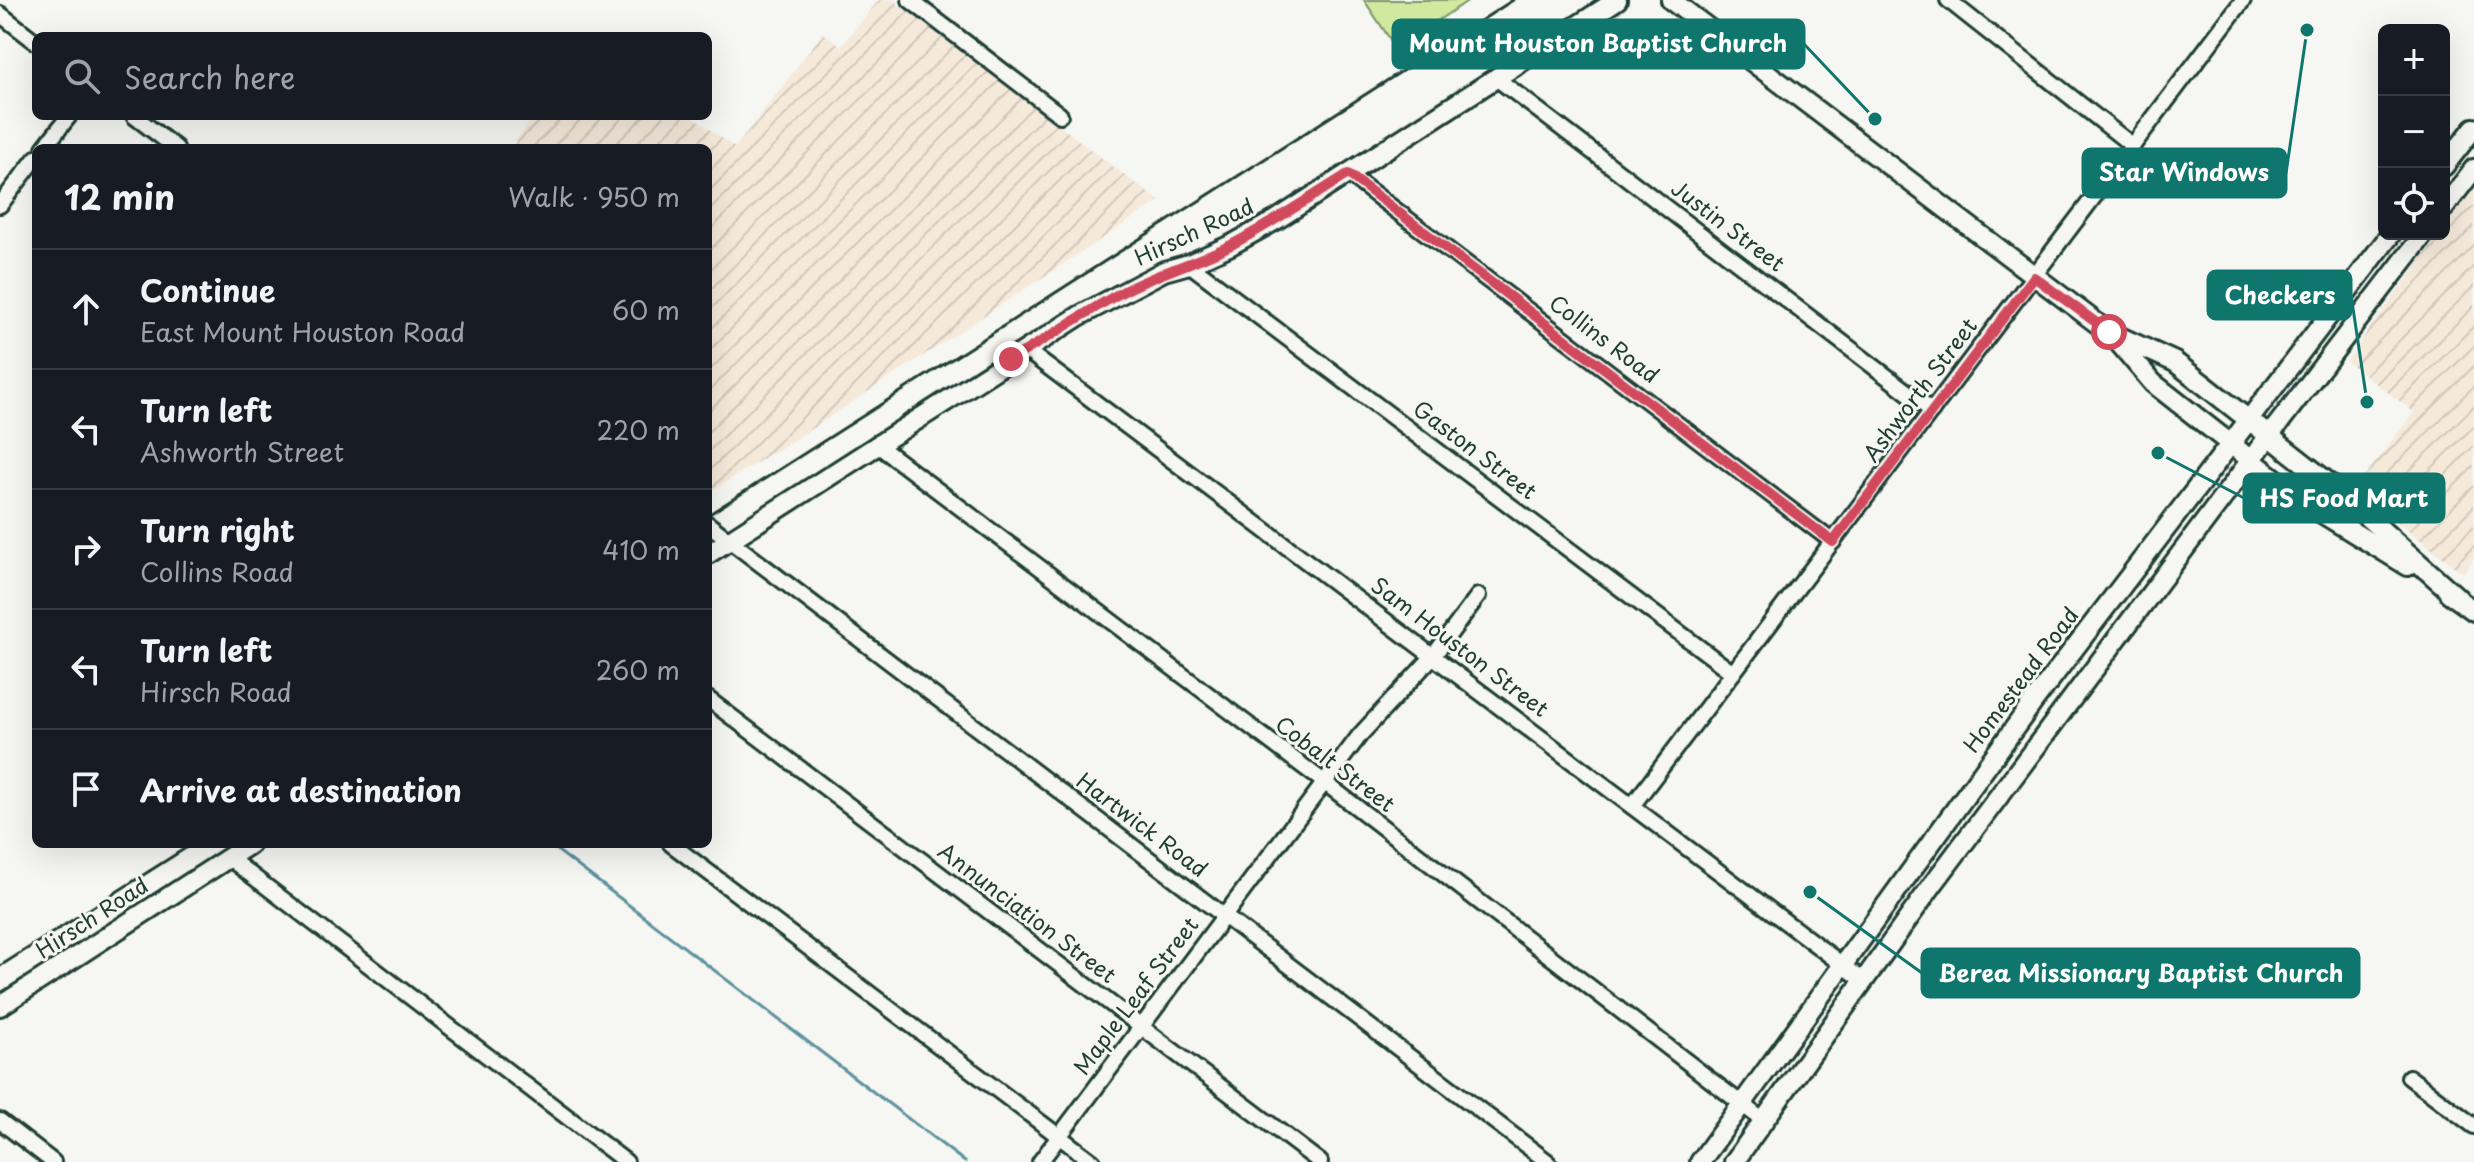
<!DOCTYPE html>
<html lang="en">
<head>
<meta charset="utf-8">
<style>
	:root { --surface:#171b24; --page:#242831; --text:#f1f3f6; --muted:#9ea1a6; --line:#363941 }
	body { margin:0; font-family:"Playpen Sans",sans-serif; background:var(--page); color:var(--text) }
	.controls { position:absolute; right:24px; top:24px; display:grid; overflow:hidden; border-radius:12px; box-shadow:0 8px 32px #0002 }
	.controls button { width:72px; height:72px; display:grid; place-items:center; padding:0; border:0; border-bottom:2px solid var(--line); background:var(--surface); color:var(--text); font:40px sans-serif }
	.stop { position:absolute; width:24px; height:24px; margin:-18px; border:6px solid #d1495b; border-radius:50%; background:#fff }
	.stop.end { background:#d1495b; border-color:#fff; box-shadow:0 2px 8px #0008 }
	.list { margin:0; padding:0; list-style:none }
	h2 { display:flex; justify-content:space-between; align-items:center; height:104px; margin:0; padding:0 32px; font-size:34px }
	h2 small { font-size:26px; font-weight:400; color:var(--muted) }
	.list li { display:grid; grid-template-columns:52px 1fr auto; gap:24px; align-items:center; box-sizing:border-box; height:120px; padding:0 32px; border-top:2px solid var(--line) }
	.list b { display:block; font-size:30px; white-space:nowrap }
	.list p { margin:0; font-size:26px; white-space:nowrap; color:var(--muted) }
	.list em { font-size:26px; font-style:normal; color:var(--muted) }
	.icon { flex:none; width:44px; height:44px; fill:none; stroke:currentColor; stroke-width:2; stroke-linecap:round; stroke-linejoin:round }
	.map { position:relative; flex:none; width:2474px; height:1162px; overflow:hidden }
	.search { position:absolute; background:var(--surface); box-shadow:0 8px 32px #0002; left:32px; top:32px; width:680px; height:88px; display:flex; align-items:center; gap:20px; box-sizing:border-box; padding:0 28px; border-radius:12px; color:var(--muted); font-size:30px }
	.panel { position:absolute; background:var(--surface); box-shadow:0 8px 32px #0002; left:32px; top:144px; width:680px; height:704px; border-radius:12px }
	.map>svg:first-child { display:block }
	.industrial { fill:url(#industrial-furrows) }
	.garden { fill:#d0e99f; stroke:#78936a; stroke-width:2 }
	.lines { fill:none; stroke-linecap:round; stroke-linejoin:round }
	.stream { stroke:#5c919e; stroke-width:3 }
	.minor-casing { stroke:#1f3d34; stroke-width:20 }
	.major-casing { stroke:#1f3d34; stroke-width:24 }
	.minor { stroke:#f6f6f2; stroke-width:14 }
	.major { stroke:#f6f6f2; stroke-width:18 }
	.rail { stroke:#1f3d34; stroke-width:3 }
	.route { stroke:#d1495b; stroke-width:10 }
	.labels { text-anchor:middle; stroke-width:6; stroke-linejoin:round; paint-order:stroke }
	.street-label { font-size:22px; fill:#1f3d34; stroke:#f6f6f2 }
	.leader { fill:none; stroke:#0f766e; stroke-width:3 }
	.callout-dot { fill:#0f766e; stroke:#f6f6f2; stroke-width:3 }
	.callout { fill:#0f766e; stroke:#0f766e; stroke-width:3 }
	.callout-label { font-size:24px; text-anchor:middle; font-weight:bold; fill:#fff }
</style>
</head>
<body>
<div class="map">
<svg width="2474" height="1162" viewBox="0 0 2474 1162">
	<defs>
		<pattern id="industrial-furrows" width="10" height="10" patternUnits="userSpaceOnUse" patternTransform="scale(2)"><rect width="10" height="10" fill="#f5e9da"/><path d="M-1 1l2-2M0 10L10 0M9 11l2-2" fill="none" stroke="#d2c9bc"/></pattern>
	</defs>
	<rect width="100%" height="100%" fill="#f6f6f2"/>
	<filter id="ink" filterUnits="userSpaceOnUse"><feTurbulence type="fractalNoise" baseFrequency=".0125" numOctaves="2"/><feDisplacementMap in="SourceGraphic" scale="16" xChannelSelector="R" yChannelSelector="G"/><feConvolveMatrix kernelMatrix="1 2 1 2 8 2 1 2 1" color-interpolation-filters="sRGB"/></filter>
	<g filter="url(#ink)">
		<!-- industrial -->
		<g class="industrial">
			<path d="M879,0H893L1159,201L811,429L708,493V148H510L535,116H692L735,148L823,33L841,46Z"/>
			<path d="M2474,188V558L2463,573L2355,489L2414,412L2346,361L2440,234H2444V228Z"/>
		</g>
		<!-- garden -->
		<path class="garden" d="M1364,0H1469L1396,48Z"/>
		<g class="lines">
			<!-- stream -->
			<path class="stream" d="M549,844L965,1162"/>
			<defs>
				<g id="minor">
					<path d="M910,0L1060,115"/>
					<path d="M1948,0L2133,146"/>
					<path d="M0,14L36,42"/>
					<path d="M1496,78L1932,411"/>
					<path d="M134,116L176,148"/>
					<path d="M44,148L69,116"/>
					<path d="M1348,174L1833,542"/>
					<path d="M0,205L36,158"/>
					<path d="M1189,264L1733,673"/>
					<path d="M1027,351L1864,981"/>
					<path d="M876,444L1324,782L1765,1122"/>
					<path d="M708,524L1548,1162"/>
					<path d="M708,699L1320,1162"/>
					<path d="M1632,806L2243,0"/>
					<path d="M671,844L1093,1162"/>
					<path d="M229,858L626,1162"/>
					<path d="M2409,1077L2474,1126"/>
					<path d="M0,1121L53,1162"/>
					<path d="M1040,1162L1360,735L1434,655L1478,596"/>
				</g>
				<g id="major">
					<path d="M1671,0L2094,321L2109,332L2175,362L2329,483L2458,598"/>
					<path d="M2444,166L2474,128"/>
					<path d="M2444,208L2474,169"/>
					<path d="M2114,337L2153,383L2251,460L2312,507L2408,566"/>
					<path d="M708,554L1079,316L1164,271L1189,264L1231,245L1276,220L1617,0"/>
					<path d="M2449,593L2474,611"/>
					<path d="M0,1006L250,844"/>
					<path d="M1700,1162L2034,701L2391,234"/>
					<path d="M1734,1162L1933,884L2269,436L2424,234"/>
				</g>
			</defs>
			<!-- minor casing -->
			<use href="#minor" class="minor-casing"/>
			<!-- major casing -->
			<use href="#major" class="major-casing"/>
			<!-- minor -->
			<use href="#minor" class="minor"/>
			<!-- major -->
			<use href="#major" class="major"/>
			<!-- rail -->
			<g class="rail">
				<path d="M708,515L1513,0"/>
				<path d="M0,966L192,844"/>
			</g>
		</g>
	</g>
	<g class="lines" filter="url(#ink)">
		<!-- route -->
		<path class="route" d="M1011,359C1050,338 1086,311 1126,290C1161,272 1198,262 1233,244C1272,223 1310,198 1348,174L1833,542L2034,277L2109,332"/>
	</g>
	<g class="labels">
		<!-- street labels -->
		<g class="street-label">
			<text transform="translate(1728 226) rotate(37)" y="8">Justin Street</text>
			<text transform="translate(1194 232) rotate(-25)" y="8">Hirsch Road</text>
			<text transform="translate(1604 339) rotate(37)" y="8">Collins Road</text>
			<text transform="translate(1920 390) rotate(-53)" y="8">Ashworth Street</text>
			<text transform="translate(1475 450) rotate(37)" y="8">Gaston Street</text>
			<text transform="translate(1460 647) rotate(37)" y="8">Sam Houston Street</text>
			<text transform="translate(2021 680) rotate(-53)" y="8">Homestead Road</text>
			<text transform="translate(1335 764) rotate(37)" y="8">Cobalt Street</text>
			<text transform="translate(1142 825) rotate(37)" y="8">Hartwick Road</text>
			<text transform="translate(1027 913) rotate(37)" y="8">Annunciation Street</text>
			<text transform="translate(92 918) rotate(-33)" y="8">Hirsch Road</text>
			<text transform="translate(1136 996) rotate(-53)" y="8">Maple Leaf Street</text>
		</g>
	</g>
	<!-- callouts -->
	<path class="leader" d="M1875 119L1804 44M2307 30L2286 173M2367 402L2351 295M2158 453L2244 498M1810 892L1922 973"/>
	<g class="callout-dot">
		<circle cx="1875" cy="119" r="8"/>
		<circle cx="2307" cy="30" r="8"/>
		<circle cx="2367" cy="402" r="8"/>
		<circle cx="2158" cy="453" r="8"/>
		<circle cx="1810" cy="892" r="8"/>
	</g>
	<g class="callout">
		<rect x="1393" y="20" width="411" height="48" rx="8"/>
		<rect x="2083" y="149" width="203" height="48" rx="8"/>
		<rect x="2208" y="271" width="143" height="48" rx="8"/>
		<rect x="2244" y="474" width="200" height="48" rx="8"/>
		<rect x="1922" y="949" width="437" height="48" rx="8"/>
	</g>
	<g class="callout-label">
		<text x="1598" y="52">Mount Houston Baptist Church</text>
		<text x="2184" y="181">Star Windows</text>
		<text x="2280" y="304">Checkers</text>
		<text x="2344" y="507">HS Food Mart</text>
		<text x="2141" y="982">Berea Missionary Baptist Church</text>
	</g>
</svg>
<div class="controls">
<button>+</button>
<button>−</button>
<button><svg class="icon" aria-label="locate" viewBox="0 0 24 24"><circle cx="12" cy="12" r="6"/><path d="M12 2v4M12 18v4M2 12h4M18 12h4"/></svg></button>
</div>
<div class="stop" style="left:2109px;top:332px"></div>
<div class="stop end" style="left:1011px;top:359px"></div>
<div class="search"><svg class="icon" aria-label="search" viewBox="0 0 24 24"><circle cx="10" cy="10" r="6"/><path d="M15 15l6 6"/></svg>Search here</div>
<section class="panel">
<h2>12 min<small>Walk · 950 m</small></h2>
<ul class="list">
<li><svg class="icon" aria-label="ahead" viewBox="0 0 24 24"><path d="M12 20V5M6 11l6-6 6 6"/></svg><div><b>Continue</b><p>East Mount Houston Road</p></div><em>60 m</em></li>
<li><svg class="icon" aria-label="left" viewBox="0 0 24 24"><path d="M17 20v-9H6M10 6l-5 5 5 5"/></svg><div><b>Turn left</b><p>Ashworth Street</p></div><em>220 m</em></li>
<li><svg class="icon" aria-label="right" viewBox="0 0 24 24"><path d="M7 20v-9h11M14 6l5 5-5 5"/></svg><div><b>Turn right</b><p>Collins Road</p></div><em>410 m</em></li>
<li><svg class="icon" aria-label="left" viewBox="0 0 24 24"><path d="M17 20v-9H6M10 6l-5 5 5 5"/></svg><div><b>Turn left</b><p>Hirsch Road</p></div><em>260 m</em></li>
<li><svg class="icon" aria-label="arrive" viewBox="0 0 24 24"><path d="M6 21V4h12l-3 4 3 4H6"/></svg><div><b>Arrive at destination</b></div></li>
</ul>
</section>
</div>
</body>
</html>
